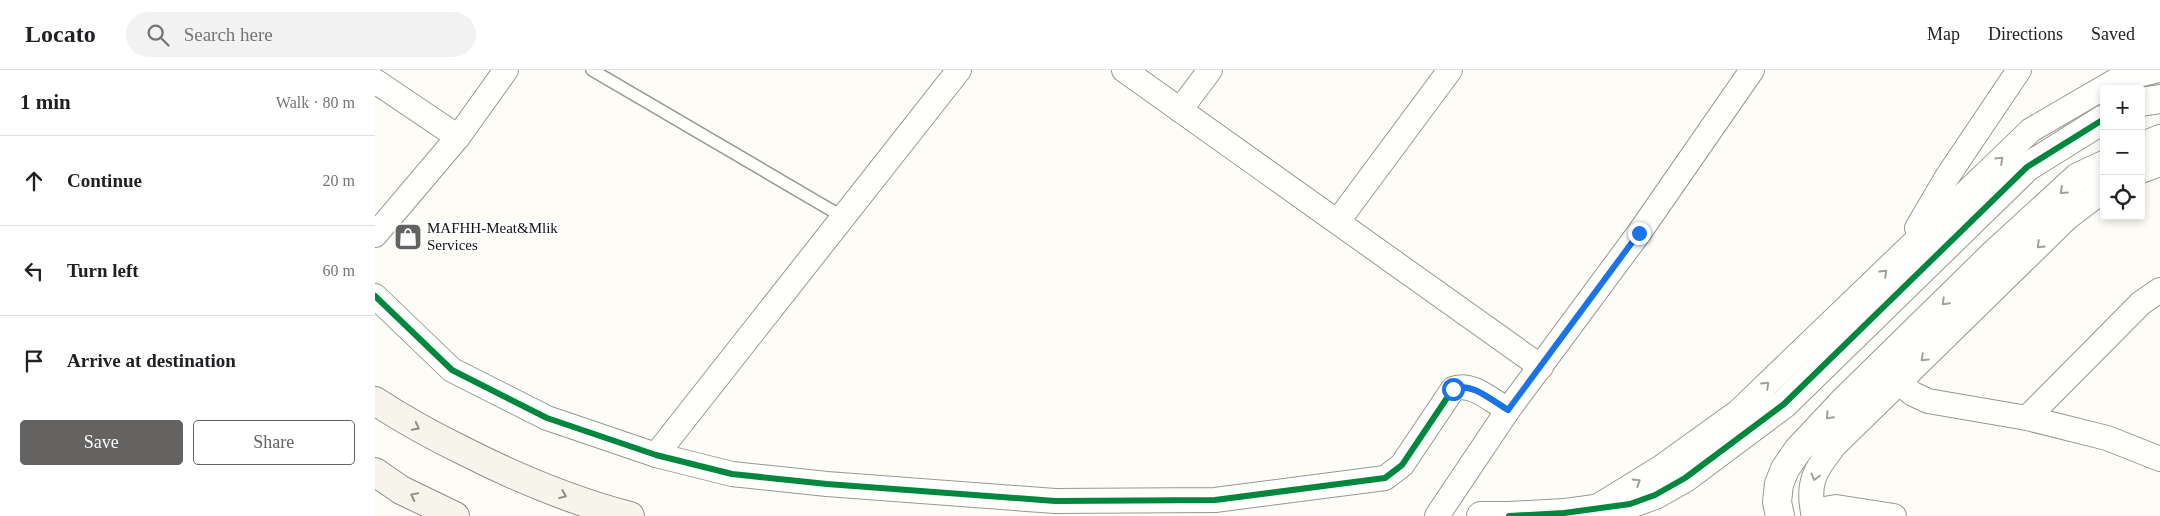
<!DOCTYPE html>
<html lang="en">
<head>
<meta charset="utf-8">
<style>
	:root { --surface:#fff; --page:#f2f2f2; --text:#202124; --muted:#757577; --line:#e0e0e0; --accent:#646362 }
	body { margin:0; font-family:"Times New Roman",serif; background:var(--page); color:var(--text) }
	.controls { position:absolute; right:15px; top:15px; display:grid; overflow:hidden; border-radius:5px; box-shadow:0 2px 8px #0003 }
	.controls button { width:45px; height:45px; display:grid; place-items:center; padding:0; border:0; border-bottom:1px solid var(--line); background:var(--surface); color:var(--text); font:25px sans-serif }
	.stop { position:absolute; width:15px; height:15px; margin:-11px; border:4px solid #1a73e8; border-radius:50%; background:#fff }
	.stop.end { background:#1a73e8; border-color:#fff; box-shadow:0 1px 5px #0008 }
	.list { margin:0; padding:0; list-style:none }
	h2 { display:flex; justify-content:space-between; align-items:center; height:65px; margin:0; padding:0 20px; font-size:21px }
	h2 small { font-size:16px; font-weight:400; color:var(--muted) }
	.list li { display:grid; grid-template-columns:32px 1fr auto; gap:15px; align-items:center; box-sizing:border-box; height:90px; padding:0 20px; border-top:1px solid var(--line) }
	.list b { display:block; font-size:19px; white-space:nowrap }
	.list em { font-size:16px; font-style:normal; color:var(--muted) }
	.actions { display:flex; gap:10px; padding:15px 20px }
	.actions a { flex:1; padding:11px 0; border:1px solid var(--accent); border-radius:5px; text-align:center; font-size:18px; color:var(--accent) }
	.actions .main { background:var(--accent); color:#fff }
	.icon { flex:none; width:28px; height:28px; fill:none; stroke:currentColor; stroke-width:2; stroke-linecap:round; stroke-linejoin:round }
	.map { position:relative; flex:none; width:1785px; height:446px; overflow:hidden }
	header { display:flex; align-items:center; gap:30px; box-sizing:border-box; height:70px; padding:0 25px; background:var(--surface); border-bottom:1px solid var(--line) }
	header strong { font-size:24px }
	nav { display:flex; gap:28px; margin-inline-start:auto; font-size:18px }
	.search { width:350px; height:45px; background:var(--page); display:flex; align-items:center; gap:12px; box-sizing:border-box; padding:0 18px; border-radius:28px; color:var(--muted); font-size:19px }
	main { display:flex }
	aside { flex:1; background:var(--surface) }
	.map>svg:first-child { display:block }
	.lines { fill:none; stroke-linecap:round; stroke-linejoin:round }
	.service-casing { stroke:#979795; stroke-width:14 }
	.minor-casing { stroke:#979795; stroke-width:26 }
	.tertiary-casing { stroke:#979795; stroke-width:30 }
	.secondary-casing { stroke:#8e8d8b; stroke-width:30 }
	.service { stroke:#fffffe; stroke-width:11 }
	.minor { stroke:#fffffe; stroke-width:24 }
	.tertiary { stroke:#fffffe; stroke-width:28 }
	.secondary { stroke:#f6f4eb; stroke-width:28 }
	.cycleway-casing { stroke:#fff; stroke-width:9 }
	.cycleway { stroke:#00873e; stroke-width:6 }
	.oneway { stroke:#a0a09f }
	.oneway2 { stroke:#8f8e89 }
	.route { stroke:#1a73e8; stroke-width:6 }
	.labels { text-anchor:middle; stroke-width:5; stroke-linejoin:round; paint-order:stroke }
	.poi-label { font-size:15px; fill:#111; stroke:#fff; text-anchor:start }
</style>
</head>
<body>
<header>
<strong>Locato</strong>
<div class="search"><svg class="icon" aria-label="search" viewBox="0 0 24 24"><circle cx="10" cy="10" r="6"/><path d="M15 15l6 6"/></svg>Search here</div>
<nav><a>Map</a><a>Directions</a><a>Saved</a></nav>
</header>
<main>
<aside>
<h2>1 min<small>Walk · 80 m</small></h2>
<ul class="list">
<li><svg class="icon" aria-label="ahead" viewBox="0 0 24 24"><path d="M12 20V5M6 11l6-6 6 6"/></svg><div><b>Continue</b></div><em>20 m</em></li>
<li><svg class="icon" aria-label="left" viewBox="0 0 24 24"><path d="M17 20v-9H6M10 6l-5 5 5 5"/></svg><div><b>Turn left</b></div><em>60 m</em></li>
<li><svg class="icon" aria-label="arrive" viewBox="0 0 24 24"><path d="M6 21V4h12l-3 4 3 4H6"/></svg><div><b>Arrive at destination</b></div></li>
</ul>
<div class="actions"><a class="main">Save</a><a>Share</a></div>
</aside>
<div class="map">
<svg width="1785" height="446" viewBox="0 0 1785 446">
	<rect width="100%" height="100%" fill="#fdfcf7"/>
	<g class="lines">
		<defs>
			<path id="service" d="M217,0L468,147"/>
			<g id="minor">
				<path d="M749,0L1166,297"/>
				<path d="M0,11L83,67"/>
				<path d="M805,40L835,0"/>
				<path d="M1766,101L1785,94"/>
				<path d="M963,151L1075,0"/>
				<path d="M1542,158L1572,107L1644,0"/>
				<path d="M0,165L83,67L131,0"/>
				<path d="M0,226L77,300L172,348L281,385L357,404L452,414L680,431L840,430L1010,408L1027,395L1078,319C1096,311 1117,331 1133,340"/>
				<path d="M1524,313L1538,324L1553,331L1652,348L1732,368L1785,389"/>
				<path d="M1652,348L1766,233L1785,220"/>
				<path d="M281,385L584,0"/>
				<path d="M1220,438L1285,398L1363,342L1656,60L1742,10L1784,0"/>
				<path d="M1438,441L1461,437L1519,446"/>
				<path d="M1062,446L1133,340L1264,163L1377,0"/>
				<path d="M1439,446C1431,413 1440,400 1460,375L1692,148L1729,120"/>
			</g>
			<g id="tertiary">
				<path d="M1766,32L1785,29"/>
				<path d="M1766,77L1785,69"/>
				<path d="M1106,446H1134"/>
				<path d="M1134,446L1189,443L1255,434L1280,425L1310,408L1409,334L1652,97L1729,49"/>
				<path d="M1405,446L1402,432L1404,414L1410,399L1423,380L1468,332L1620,183L1703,107L1729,95"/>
			</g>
			<g id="secondary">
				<path d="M0,331C29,350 58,366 89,381C142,408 197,431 255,446"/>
				<path d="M0,402L26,420L80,446"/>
			</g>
		</defs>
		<!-- service casing -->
		<use href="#service" class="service-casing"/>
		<!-- minor casing -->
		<use href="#minor" class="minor-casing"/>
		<!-- tertiary casing -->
		<use href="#tertiary" class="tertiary-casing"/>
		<!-- secondary casing -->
		<use href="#secondary" class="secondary-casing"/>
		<!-- service -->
		<use href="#service" class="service"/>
		<!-- minor -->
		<use href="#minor" class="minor"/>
		<!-- tertiary -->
		<use href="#tertiary" class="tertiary"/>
		<!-- secondary -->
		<use href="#secondary" class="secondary"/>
		<defs>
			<g id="cycleway">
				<path d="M0,226L77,300L172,348L281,385L357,404L452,414L680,431L840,430L1010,408L1027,395L1078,319C1096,311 1117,331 1133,340"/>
				<path d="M1134,446L1189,443L1255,434L1280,425L1310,408L1409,334L1652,97L1729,49"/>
			</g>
		</defs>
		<!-- cycleway casing -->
		<use href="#cycleway" class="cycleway-casing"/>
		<!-- cycleway -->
		<use href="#cycleway" class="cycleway"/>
	</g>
	<!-- one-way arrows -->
	<defs><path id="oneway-chevron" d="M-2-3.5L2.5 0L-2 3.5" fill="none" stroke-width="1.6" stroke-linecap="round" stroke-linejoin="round" transform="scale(1.25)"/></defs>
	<g class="oneway">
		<use href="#oneway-chevron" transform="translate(1625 90) rotate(-43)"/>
		<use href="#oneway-chevron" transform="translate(1688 121) rotate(138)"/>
		<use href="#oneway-chevron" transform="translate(1665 175) rotate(136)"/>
		<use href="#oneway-chevron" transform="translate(1509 203) rotate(-44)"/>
		<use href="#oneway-chevron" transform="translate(1570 232) rotate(135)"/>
		<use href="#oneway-chevron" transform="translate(1549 288) rotate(136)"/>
		<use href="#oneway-chevron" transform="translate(1391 315) rotate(-44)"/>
		<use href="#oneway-chevron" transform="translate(1454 346) rotate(133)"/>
		<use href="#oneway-chevron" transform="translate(1440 407) rotate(105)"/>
		<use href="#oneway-chevron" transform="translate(1262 412) rotate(-32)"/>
	</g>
	<g class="oneway2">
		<use href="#oneway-chevron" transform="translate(41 357) rotate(27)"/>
		<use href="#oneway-chevron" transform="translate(188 425) rotate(22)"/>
		<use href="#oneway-chevron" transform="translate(39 426) rotate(-154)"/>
	</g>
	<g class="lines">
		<!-- route -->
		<path class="route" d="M1078,319C1096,311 1117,331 1133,340L1264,163"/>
	</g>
	<!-- icons -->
	<defs>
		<symbol id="shop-square" viewBox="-11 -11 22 22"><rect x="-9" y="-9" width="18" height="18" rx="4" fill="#646362" stroke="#fff"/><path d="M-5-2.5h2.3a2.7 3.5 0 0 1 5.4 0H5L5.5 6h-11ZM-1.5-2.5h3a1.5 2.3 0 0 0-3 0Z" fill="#fff"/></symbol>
	</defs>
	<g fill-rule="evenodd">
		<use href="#shop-square" x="17" y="151" width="32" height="32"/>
	</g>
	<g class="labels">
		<!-- poi labels -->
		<g class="poi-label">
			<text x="52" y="163">MAFHH-Meat&amp;Mlik<tspan x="52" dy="17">Services</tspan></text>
		</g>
	</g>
</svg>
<div class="controls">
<button>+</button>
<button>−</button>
<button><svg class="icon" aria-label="locate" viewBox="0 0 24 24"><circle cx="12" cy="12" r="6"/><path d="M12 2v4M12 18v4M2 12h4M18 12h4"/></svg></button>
</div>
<div class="stop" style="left:1078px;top:319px"></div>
<div class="stop end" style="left:1264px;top:163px"></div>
</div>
</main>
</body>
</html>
